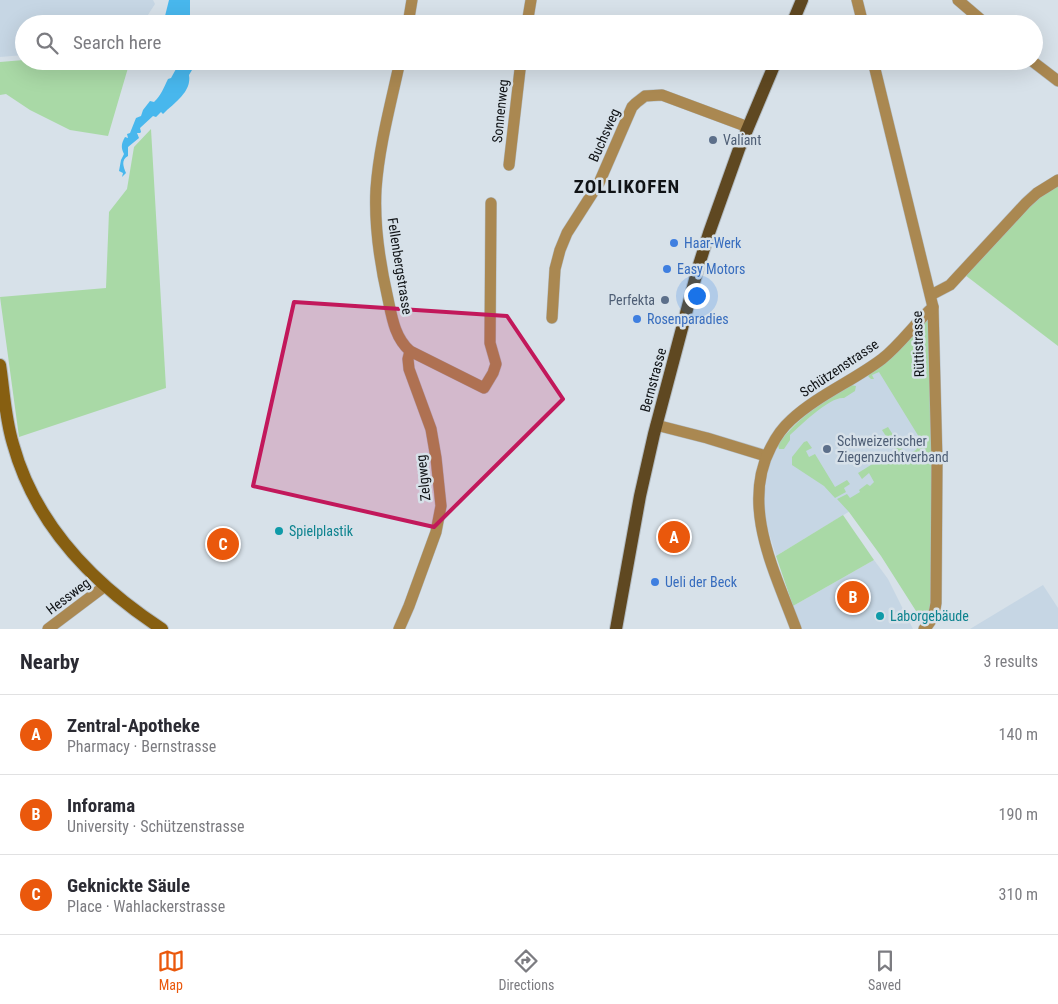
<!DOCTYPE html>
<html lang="en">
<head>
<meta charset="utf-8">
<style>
	:root { --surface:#fff; --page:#f7f7f7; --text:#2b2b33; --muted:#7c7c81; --line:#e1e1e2; --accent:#ea580c }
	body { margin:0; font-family:"Roboto Condensed",sans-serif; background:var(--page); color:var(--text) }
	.you { position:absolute; left:696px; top:295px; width:18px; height:18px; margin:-12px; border:4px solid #fff; border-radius:50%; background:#1a73e8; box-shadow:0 0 0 8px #1a73e833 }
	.badge { display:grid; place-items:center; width:32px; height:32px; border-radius:50%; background:var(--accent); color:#fff; font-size:16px; font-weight:700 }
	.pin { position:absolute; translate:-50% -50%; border:2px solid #fff; box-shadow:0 1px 5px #0006 }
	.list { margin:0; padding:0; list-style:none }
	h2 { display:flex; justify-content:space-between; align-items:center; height:65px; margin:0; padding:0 20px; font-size:21px }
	h2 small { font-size:16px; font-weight:400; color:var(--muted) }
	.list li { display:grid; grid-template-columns:32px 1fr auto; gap:15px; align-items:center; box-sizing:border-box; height:80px; padding:0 20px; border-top:1px solid var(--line) }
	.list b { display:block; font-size:19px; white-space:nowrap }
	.list p { margin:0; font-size:16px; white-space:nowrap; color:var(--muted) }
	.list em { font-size:16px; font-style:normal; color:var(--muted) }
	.icon { flex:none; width:28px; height:28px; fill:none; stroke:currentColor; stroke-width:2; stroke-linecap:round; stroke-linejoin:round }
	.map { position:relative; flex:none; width:1058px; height:629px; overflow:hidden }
	.search { position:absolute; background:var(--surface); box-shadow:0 5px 20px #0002; left:15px; right:15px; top:15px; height:55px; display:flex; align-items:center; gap:12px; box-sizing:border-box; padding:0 18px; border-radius:28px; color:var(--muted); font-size:19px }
	.sheet { height:305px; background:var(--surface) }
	nav { display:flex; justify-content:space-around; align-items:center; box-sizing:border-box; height:70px; border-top:1px solid var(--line); background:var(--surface); font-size:14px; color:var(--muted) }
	nav a { display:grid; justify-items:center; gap:2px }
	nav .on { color:var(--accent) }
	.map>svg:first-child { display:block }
	.built { fill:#c6d6e4 }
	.green { fill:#a9d9a6 }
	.water { fill:#48b7ed }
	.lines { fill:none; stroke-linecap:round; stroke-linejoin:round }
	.street-casing { stroke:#b3bcc3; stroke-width:12 }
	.secondary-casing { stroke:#b3bcc3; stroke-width:14 }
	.primary-casing { stroke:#b3bcc3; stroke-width:14 }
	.street { stroke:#aa8851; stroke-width:11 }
	.secondary { stroke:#875f11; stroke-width:12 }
	.primary { stroke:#5f4821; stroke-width:12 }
	.marked { fill:#c2185b; fill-opacity:0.2; stroke:#c2185b; stroke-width:4; stroke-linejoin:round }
	.service-dot { fill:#5c6f8a; stroke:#d7e1e9; stroke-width:2 }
	.shop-dot { fill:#3f7fe0; stroke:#d7e1e9; stroke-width:2 }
	.culture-dot { fill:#0f9aa8; stroke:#d7e1e9; stroke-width:2 }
	.labels { text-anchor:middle; stroke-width:5; stroke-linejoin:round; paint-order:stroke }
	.street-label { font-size:14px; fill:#101316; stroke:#d7e1e9 }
	.service-label { font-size:14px; fill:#4e5e75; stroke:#d7e1e9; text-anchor:start }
	.shop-label { font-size:14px; fill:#366cbe; stroke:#d7e1e9; text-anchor:start }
	.culture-label { font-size:14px; fill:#0d838f; stroke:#d7e1e9; text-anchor:start }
	.district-label { font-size:19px; font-weight:bold; letter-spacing:1px; fill:#101316; stroke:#d7e1e9 }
</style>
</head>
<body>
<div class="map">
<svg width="1058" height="629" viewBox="0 0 1058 629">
	<rect width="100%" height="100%" fill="#d7e1e9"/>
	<!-- built -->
	<g class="built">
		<path d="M0,0H153L155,4L142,24H24V55L0,57Z"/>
		<path d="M929,319L934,460L776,556L766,523L763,502L769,465L778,445L790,431L808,413L851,385L925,320Z"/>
		<path d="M874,560L888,579L913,629H802L793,606Z"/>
		<path d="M1043,585L1058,608V629H970Z"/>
	</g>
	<!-- green -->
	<g class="green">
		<path d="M24,60V61H130L108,136L70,130L30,110L6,94L0,95V62Z"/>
		<path d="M151,129L166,388L19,437L0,297L106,288L109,212L127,189L134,147Z"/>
		<path d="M1058,184V346L965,275L1028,206Z"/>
		<path d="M926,321H928L932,416L933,603L926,621L923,622L881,556L849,512L837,499L847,494L850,498L860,492L859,490L867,484L870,486L874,482L869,473L862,479L858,473L895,450L882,430L888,427L906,455L916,450L920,443L917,438L919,437L879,372L872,375L874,379H871L868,376Z"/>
		<path d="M851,385L856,386L855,391L844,398C830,396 801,425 790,435V440L784,449H779L778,445C796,418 824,402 851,385Z"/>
		<path d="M807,441L812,448L806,451L809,457L815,454L835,487L847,480L850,484L844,488L846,492L835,498L824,486L792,465V457L804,442Z"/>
		<path d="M843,515L874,560L793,606L776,556Z"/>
	</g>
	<!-- water -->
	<g class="water">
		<path d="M169,0H190V16L185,18L184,24H165L164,20Z"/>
		<path d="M177,61H192L190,65L192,70L189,75C192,92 174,103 163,114L161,112L156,117L153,116L140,128L141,132L140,133H137L139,138L128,147V156C121,160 123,166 126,173L122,177L123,173L119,171L121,160L124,154C121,148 121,144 125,137L128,138L127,134L130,133L136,118L141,116L143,110L150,101L154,102C162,94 163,89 168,79L171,78L176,69L181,68V63Z"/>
	</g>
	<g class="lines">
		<defs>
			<g id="street">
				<path d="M857,0L863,24"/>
				<path d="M958,0L986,24"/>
				<path d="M408,24L412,0"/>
				<path d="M527,24L531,0"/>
				<path d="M400,61C391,103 379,146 376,189C374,226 380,264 388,299C392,318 395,338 410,351L484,388L493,373L496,364L490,343L491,203"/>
				<path d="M873,61L933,307L937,462L936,603C935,613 932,622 924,629"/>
				<path d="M1032,61L1058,81"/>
				<path d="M509,165L521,61"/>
				<path d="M931,295L950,285L1026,203L1037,193L1058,180"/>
				<path d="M552,318L555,269L560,250L567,233L599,183L632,107L636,103L645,96L662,95L748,127"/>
				<path d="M656,425L707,438L766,456"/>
				<path d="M48,629L105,586"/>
				<path d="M399,629L409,606L436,532L441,506L436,458L431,429L409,369L408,359L410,351"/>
				<path d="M796,629C775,572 740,506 771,447C776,437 782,428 791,420C818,395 853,381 882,359C901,344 915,323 933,307"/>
			</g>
			<path id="secondary" d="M0,365C4,391 5,418 13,444C35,524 93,584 162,629"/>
			<g id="primary">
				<path d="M792,24L802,0"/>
				<path d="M616,629L640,496L654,434L698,268L709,233L739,149L776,61"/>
			</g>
		</defs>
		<!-- street casing -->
		<use href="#street" class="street-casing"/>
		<!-- secondary casing -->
		<use href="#secondary" class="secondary-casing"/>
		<!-- primary casing -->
		<use href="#primary" class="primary-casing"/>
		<!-- street -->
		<use href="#street" class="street"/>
		<!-- secondary -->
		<use href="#secondary" class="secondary"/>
		<!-- primary -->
		<use href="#primary" class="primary"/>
	</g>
	<!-- marked area -->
	<path class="marked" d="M294,302L507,316L563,399L434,527L253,486Z"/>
	<!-- markers -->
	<g class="service-dot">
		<circle cx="713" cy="140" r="5"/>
		<circle cx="665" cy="300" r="5"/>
		<circle cx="827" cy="449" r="5"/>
	</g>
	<g class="shop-dot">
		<circle cx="674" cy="243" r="5"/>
		<circle cx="667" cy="269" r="5"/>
		<circle cx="637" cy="319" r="5"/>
		<circle cx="655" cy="582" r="5"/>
	</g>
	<g class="culture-dot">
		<circle cx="279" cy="531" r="5"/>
		<circle cx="880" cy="616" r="5"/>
	</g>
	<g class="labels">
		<!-- street labels -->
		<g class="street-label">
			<text transform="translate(500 111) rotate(-84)" y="5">Sonnenweg</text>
			<text transform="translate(604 135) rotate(-66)" y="5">Buchsweg</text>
			<text transform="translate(400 266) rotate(81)" y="5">Fellenbergstrasse</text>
			<text transform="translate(918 344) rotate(-92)" y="5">Rüttistrasse</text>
			<text transform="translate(839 368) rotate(-34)" y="5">Schützenstrasse</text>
			<text transform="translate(653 380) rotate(-75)" y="5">Bernstrasse</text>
			<text transform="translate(423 478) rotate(-96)" y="5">Zelgweg</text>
			<text transform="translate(68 596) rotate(-37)" y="5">Hessweg</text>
		</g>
		<!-- service labels -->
		<g class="service-label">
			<text x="723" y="145">Valiant</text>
			<text x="655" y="305" text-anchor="end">Perfekta</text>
			<text x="837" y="446">Schweizerischer<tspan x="837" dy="16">Ziegenzuchtverband</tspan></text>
		</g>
		<!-- shop labels -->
		<g class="shop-label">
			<text x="684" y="248">Haar-Werk</text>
			<text x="677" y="274">Easy Motors</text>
			<text x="647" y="324">Rosenparadies</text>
			<text x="665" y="587">Ueli der Beck</text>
		</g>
		<!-- culture labels -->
		<g class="culture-label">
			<text x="289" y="536">Spielplastik</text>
			<text x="890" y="621">Laborgebäude</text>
		</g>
		<!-- district labels -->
		<g class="district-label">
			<text x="627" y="193">ZOLLIKOFEN</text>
		</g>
	</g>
</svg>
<div class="you"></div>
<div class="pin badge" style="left:674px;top:537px">A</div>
<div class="pin badge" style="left:853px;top:597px">B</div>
<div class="pin badge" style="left:223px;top:544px">C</div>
<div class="search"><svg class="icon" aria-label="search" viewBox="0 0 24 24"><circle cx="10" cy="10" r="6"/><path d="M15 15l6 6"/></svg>Search here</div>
</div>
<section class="sheet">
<h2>Nearby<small>3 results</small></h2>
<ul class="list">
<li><span class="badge">A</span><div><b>Zentral-Apotheke</b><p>Pharmacy · Bernstrasse</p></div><em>140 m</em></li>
<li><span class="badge">B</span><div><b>Inforama</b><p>University · Schützenstrasse</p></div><em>190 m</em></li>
<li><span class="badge">C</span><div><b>Geknickte Säule</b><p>Place · Wahlackerstrasse</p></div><em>310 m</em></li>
</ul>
</section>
<nav>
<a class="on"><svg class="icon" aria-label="map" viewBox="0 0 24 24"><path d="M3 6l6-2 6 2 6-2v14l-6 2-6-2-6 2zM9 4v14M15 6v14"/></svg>Map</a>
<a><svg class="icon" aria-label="directions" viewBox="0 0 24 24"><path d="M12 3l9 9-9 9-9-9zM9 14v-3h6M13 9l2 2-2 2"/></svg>Directions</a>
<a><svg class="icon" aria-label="saved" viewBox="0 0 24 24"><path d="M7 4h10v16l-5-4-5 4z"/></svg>Saved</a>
</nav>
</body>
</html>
